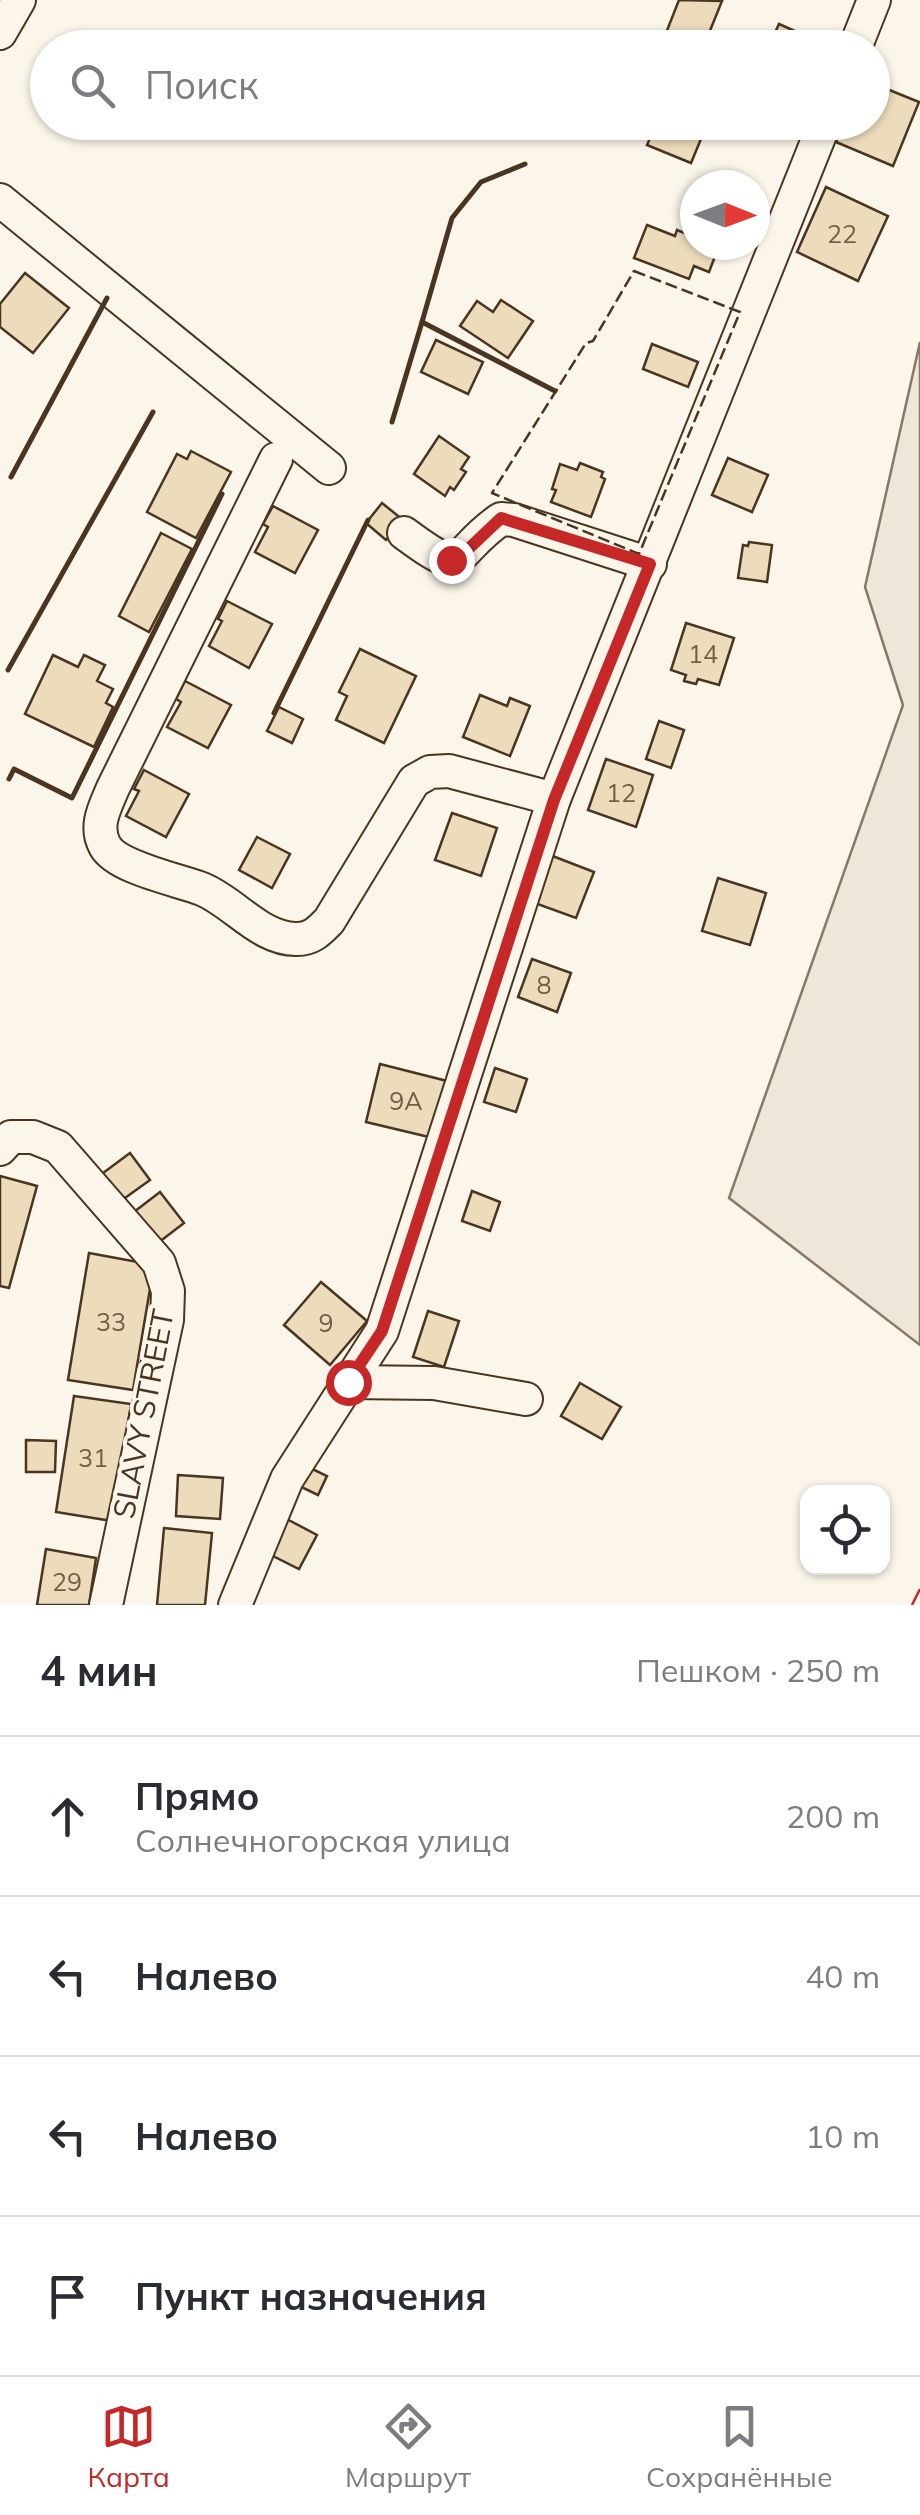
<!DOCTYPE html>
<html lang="ru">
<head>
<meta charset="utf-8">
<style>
	:root { --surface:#fff; --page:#f7f7f7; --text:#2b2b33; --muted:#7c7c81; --line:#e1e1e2; --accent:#c62828 }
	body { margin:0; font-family:Mulish,sans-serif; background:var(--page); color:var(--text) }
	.controls { position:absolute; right:30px; bottom:30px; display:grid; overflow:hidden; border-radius:20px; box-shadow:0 2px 8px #0004 }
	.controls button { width:90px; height:90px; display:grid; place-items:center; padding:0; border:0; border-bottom:2px solid var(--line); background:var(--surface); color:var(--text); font:50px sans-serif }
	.compass { position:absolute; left:680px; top:170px; width:90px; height:90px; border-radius:50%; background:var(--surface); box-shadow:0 2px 8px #0004; rotate:91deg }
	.stop { position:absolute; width:30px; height:30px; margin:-22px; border:8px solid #c62828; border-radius:50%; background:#fff }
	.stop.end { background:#c62828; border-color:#fff; box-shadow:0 2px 10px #0008 }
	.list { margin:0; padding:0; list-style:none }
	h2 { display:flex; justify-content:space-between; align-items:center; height:130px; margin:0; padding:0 40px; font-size:42px }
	h2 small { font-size:32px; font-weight:400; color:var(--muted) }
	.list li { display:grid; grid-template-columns:65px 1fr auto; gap:30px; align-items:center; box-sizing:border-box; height:160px; padding:0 40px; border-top:2px solid var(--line) }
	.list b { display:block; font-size:38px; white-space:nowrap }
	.list p { margin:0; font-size:32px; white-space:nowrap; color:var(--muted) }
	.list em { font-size:32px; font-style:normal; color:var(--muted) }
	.icon { flex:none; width:55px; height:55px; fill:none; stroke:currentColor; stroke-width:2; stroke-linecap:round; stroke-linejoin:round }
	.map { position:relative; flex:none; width:920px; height:1605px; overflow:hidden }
	.search { position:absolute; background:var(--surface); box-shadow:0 2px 8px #0004; left:30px; right:30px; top:30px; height:110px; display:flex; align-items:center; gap:25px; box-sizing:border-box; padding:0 35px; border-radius:55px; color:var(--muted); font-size:38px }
	.sheet { height:770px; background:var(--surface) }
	nav { display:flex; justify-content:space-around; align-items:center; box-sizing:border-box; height:140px; border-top:2px solid var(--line); background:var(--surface); font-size:28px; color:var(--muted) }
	nav a { display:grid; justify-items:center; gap:5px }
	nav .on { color:var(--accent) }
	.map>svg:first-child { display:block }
	.green { fill:#ede6d9; stroke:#887966; stroke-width:2.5 }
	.building { fill:#ecdcbc; stroke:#4a3520; stroke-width:2.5 }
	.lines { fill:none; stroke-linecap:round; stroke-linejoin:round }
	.minor-casing { stroke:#4a3520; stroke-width:36 }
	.minor { stroke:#fbf6e9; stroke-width:32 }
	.fence { stroke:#4a3520; stroke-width:2.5; stroke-dasharray:12 5; stroke-linecap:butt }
	.wall { stroke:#4a3520; stroke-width:5 }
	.power { stroke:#c62828; stroke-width:2.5; stroke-dasharray:35 8 5 8; stroke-linecap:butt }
	.route { stroke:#c62828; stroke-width:12 }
	.labels { text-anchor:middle; stroke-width:8; stroke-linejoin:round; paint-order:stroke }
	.number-label { font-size:25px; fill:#725f47 }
	.street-label { font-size:30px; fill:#4a3520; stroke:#fbf6e9 }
</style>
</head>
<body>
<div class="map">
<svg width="920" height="1605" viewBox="0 0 920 1605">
	<rect width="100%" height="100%" fill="#fbf6e9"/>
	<!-- green -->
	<path class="green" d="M920,342V1345L729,1198L903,705L865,587Z"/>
	<!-- building -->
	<g class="building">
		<path d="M679,0L722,1L703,48L666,33Z"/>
		<path d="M779,24L824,44L823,48H768Z"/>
		<path d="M872,83L919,102L893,166L836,142L844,122H872Z"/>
		<path d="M657,122H708L691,163L647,145Z"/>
		<path d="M826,187L888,216L858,281L797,252Z"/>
		<path d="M647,225L675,236L677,230L695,237V245L719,246L709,272L694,266L689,279L634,258Z"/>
		<path d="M25,273L69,308L33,353L0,327V304Z"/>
		<path d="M501,300L533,321L508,358L460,326L477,301L493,312Z"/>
		<path d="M436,340L483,362L468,394L421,372Z"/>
		<path d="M652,344L698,362L688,387L643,369Z"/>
		<path d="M439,436L469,457L461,469L466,472L454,490L450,487L445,496L414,474Z"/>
		<path d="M191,451L231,472L196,538L147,512L177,454L187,459Z"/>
		<path d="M728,458L768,475L752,512L712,495Z"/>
		<path d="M580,463L603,472L601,477L605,479L591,517L551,502L556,490L552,489L560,464L577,470Z"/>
		<path d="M382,503L403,520L386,540L366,523Z"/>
		<path d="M273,506L318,530L295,573L255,552L268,527L263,524Z"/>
		<path d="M161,533L192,549L149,632L119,616Z"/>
		<path d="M749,542L772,545L767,582L738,578L743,545L748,546Z"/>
		<path d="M227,601L272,624L249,668L209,646L222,621L218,619Z"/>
		<path d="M686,623L734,638L719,685L698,679L696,684L684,681L686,675L671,670Z"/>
		<path d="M360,649L416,676L384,743L336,720L347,696L339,692Z"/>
		<path d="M53,655L78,667L84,655L105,665L97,681L113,689L106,703L113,707L94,747L25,714Z"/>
		<path d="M185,681L231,705L208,748L167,727L181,702L176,699Z"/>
		<path d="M480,695L507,706L510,698L530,706L510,756L463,737Z"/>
		<path d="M279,707L303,719L292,743L267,731Z"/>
		<path d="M659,721L684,730L671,768L646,759Z"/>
		<path d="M606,759L653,775L636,827L588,810Z"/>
		<path d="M144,770L189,794L166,837L126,816L139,791L134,789Z"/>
		<path d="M452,813L497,828L481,876L435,860Z"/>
		<path d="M257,837L290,854L272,888L239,870Z"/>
		<path d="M550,855L594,872L576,918L532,902Z"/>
		<path d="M718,878L766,893L750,945L702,931Z"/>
		<path d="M532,959L571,973L557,1012L518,997Z"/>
		<path d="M380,1064L447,1081L433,1138L366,1122Z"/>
		<path d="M495,1068L527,1079L516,1112L484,1102Z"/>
		<path d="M130,1153L150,1180L118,1203L99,1176Z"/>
		<path d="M0,1176L37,1186L9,1288L0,1286Z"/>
		<path d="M472,1191L500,1202L490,1231L462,1221Z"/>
		<path d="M160,1192L184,1223L154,1246L130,1215Z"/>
		<path d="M89,1253L154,1265L133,1390L68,1380Z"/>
		<path d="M321,1282L367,1321L330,1365L284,1325Z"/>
		<path d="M428,1311L459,1321L444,1367L413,1357Z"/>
		<path d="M580,1383L621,1407L602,1439L561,1416Z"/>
		<path d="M74,1396L131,1404L112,1521L56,1512Z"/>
		<path d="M26,1440L56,1441L55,1472H26Z"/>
		<path d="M306,1466L327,1476L318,1495L297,1485Z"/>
		<path d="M178,1475L223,1478L220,1519L176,1516Z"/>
		<path d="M283,1517L317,1535L299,1569L265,1552Z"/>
		<path d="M164,1528L212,1533L205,1605H157Z"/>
		<path d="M46,1549L96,1558L89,1605H37Z"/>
	</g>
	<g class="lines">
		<defs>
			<g id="minor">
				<path d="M0,33L19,0"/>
				<path d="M855,48L874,0"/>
				<path d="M0,200L329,468"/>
				<path d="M276,459L113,788C105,807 94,826 105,846C117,868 179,880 202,889C234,902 261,940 297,939C312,939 319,931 329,921L414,781L430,772L449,771L554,799"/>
				<path d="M404,533C470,582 448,555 501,519L514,520L650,564"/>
				<path d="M0,1149L11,1137H33L58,1147L159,1263L168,1291L167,1320L106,1605"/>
				<path d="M348,1382L434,1383L526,1399"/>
				<path d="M235,1605L287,1479L382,1331L554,799L825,122"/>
			</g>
		</defs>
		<!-- minor casing -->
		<use href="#minor" class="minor-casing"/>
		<!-- minor -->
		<use href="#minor" class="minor"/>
		<!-- fence -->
		<path class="fence" d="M634,271L740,312L639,554L492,493L586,343L593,341Z"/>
		<!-- wall -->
		<g class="wall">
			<path d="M422,322L452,218L481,182L525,164"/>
			<path d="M392,422L422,322L555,391"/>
			<path d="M11,477L107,298"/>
			<path d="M8,670L153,412"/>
			<path d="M274,713L368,520"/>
			<path d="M9,779L14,769L72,798L222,494"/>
		</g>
		<!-- power -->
		<path class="power" d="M912,1605L920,1589"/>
	</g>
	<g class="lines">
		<!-- route -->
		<path class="route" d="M348,1382L382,1331L554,800L650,564L501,518L463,554L451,560"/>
	</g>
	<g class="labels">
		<!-- number labels -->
		<g class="number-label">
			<text x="842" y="243">22</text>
			<text x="703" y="663">14</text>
			<text x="621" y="802">12</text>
			<text x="544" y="994">8</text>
			<text x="406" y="1110">9А</text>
			<text x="111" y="1331">33</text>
			<text x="326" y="1332">9</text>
			<text x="93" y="1467">31</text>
			<text x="67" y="1591">29</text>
		</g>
		<!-- street labels -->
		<g class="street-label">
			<text transform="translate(144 1414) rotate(-79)" y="10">SLAVY STREET</text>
		</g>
	</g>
</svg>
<div class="controls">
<button><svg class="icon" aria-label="locate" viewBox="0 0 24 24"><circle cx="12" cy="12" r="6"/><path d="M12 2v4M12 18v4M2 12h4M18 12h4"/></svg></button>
</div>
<svg class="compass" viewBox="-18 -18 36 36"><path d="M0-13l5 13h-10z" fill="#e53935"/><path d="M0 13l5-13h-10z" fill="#7c7c81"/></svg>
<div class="stop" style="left:348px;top:1382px"></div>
<div class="stop end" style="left:451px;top:560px"></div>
<div class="search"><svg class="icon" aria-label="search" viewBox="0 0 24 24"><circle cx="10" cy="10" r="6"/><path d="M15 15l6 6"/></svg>Поиск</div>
</div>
<section class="sheet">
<h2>4 мин<small>Пешком · 250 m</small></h2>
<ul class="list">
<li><svg class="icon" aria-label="ahead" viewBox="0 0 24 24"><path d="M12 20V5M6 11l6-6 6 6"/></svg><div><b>Прямо</b><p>Солнечногорская улица</p></div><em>200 m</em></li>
<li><svg class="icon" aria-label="left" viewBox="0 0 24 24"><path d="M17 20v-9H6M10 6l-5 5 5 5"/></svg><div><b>Налево</b></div><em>40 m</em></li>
<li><svg class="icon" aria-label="left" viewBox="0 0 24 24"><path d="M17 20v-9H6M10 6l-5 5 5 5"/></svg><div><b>Налево</b></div><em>10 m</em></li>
<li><svg class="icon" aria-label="arrive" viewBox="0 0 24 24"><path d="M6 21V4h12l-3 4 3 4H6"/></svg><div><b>Пункт назначения</b></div></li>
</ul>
</section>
<nav>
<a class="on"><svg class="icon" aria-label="map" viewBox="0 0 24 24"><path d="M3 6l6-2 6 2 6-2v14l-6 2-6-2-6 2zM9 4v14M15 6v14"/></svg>Карта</a>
<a><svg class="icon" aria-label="directions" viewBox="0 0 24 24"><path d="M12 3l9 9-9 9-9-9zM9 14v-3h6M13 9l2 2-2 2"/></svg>Маршрут</a>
<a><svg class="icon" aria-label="saved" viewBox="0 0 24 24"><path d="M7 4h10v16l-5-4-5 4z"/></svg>Сохранённые</a>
</nav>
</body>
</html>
